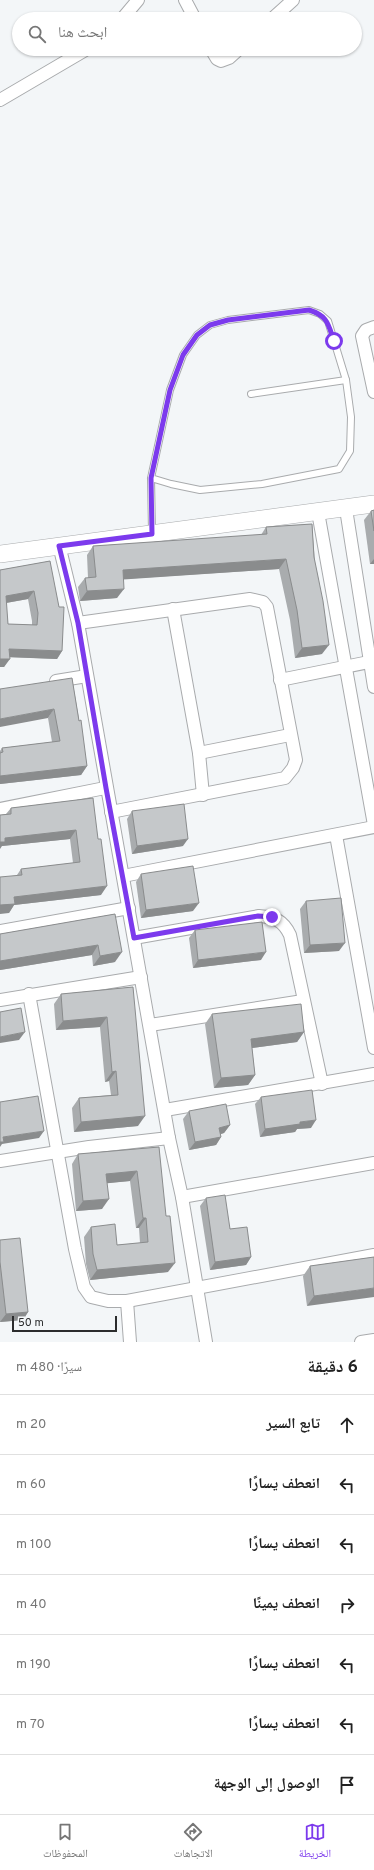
<!DOCTYPE html>
<html lang="ar">
<head>
<meta charset="utf-8">
<style>
	:root { --surface:#fff; --page:#f2f2f2; --text:#222; --muted:#767676; --line:#e0e0e0; --accent:#7c3aed }
	body { margin:0; font-family:Overpass,"Noto Naskh Arabic",sans-serif; background:var(--page); color:var(--text); direction:rtl }
	.scale { position:absolute; left:12px; bottom:10px; width:105px; box-sizing:border-box; padding-left:4px; border:2px solid #2b2c2d; border-top:0; font-size:11px; line-height:14px; white-space:nowrap; color:#2b2c2d; -webkit-text-stroke:3px #f3f6f8; paint-order:stroke }
	.stop { position:absolute; width:12px; height:12px; margin:-9px; border:3px solid #7c3aed; border-radius:50%; background:#fff }
	.stop.end { background:#7c3aed; border-color:#fff; box-shadow:0 1px 4px #0008 }
	.list { margin:0; padding:0; list-style:none }
	h2 { display:flex; justify-content:space-between; align-items:center; height:52px; margin:0; padding:0 16px; font-size:17px }
	h2 small { font-size:13px; font-weight:400; color:var(--muted) }
	.list li { display:grid; grid-template-columns:26px 1fr auto; gap:12px; align-items:center; box-sizing:border-box; height:60px; padding:0 16px; border-top:1px solid var(--line) }
	.list b { display:block; font-size:15px; white-space:nowrap }
	.list em { font-size:13px; font-style:normal; color:var(--muted) }
	.icon { flex:none; width:22px; height:22px; fill:none; stroke:currentColor; stroke-width:2; stroke-linecap:round; stroke-linejoin:round }
	.map { position:relative; flex:none; width:374px; height:1342px; overflow:hidden; direction:ltr }
	.search { position:absolute; background:var(--surface); box-shadow:0 1px 3px #0004; left:12px; right:12px; top:12px; height:44px; display:flex; align-items:center; gap:10px; box-sizing:border-box; padding:0 14px; border-radius:22px; color:var(--muted); font-size:15px }
	.sheet { height:472px; background:var(--surface) }
	nav { display:flex; justify-content:space-around; align-items:center; box-sizing:border-box; height:56px; border-top:1px solid var(--line); background:var(--surface); font-size:11px; color:var(--muted) }
	nav a { display:grid; justify-items:center; gap:2px }
	nav .on { color:var(--accent) }
	.map>svg:first-child { display:block }
	.lines { fill:none; stroke-linecap:round; stroke-linejoin:round }
	.lane-casing { stroke:#a9abad; stroke-width:8 }
	.street-casing { stroke:#a9abad; stroke-width:14 }
	.secondary-casing { stroke:#a9abad; stroke-width:18 }
	.lane { stroke:#fff; stroke-width:6 }
	.street { stroke:#fff; stroke-width:12 }
	.secondary { stroke:#fff; stroke-width:17 }
	.wall { fill:#a9acae; fill-rule:evenodd }
	.shaded-wall { fill:#8a8c8d }
	.building { fill:#c5c8ca; stroke:#8a8c8d; fill-rule:evenodd }
	.route { stroke:#7c3aed; stroke-width:5 }
</style>
</head>
<body>
<div class="map">
<svg width="374" height="1342" viewBox="0 0 374 1342">
	<rect width="100%" height="100%" fill="#f3f6f8"/>
	<g class="lines">
		<defs>
			<g id="lane">
				<path d="M251,394L346,380"/>
				<path d="M151,478L171,484L200,490L262,484L339,469L350,451L351,417L346,380L328,321L320,314L309,310L228,320L210,325L197,335L183,355L170,390L151,478L152,532"/>
			</g>
			<g id="street">
				<path d="M185,0L195,19"/>
				<path d="M122,19L138,0"/>
				<path d="M272,19L293,0"/>
				<path d="M211,49L217,59L221,61L229,58L239,49"/>
				<path d="M0,100L87,49"/>
				<path d="M374,327L366,330L362,336L374,392"/>
				<path d="M346,509L374,687"/>
				<path d="M318,512L374,825"/>
				<path d="M59,545L78,623L169,1138L182,1197L206,1342"/>
				<path d="M173,609L199,753L203,795"/>
				<path d="M78,623L250,599L263,602L267,607L296,760L293,768L285,778L111,812"/>
				<path d="M280,680L374,661"/>
				<path d="M56,681L87,676"/>
				<path d="M199,753L290,735"/>
				<path d="M0,809L105,788"/>
				<path d="M336,835L374,1048"/>
				<path d="M123,876L374,827"/>
				<path d="M0,931L129,908"/>
				<path d="M134,938L259,916C274,917 283,920 290,935L322,1084"/>
				<path d="M29,994L75,1249L84,1287L91,1297L108,1301H127L374,1255"/>
				<path d="M0,1000L141,977"/>
				<path d="M150,1025L303,1001"/>
				<path d="M165,1110L374,1074"/>
				<path d="M0,1161L89,1147L169,1138"/>
				<path d="M182,1197L374,1163"/>
				<path d="M127,1301L130,1342"/>
				<path d="M361,1342L374,1340"/>
			</g>
			<path id="secondary" d="M0,554L374,504"/>
		</defs>
		<!-- lane casing -->
		<use href="#lane" class="lane-casing"/>
		<!-- street casing -->
		<use href="#street" class="street-casing"/>
		<!-- secondary casing -->
		<use href="#secondary" class="secondary-casing"/>
		<!-- lane -->
		<use href="#lane" class="lane"/>
		<!-- street -->
		<use href="#street" class="street"/>
		<!-- secondary -->
		<use href="#secondary" class="secondary"/>
	</g>
	<!-- wall -->
	<g class="wall">
		<path d="M374,510V564H370L364,520L371,511Z"/>
		<path d="M312,524L322,654L295,658L290,620L279,569L123,579L117,598L80,601L78,587L85,578H88L87,555L93,546L261,535L266,527Z"/>
		<path d="M50,561L62,651L57,659L10,657L4,667H0V570ZM28,599L32,621V625L8,624L6,603Z"/>
		<path d="M72,678L87,766L81,775L0,784V751L2,748L52,742L48,718Z"/>
		<path d="M93,798L101,895L14,905L9,913L17,875L21,869L73,863L70,839L2,846L6,814L11,808Z"/>
		<path d="M132,811L183,846L132,854L127,819Z"/>
		<path d="M141,874L193,911L141,918L136,882Z"/>
		<path d="M306,901L339,951L304,953L300,909Z"/>
		<path d="M115,914V962L93,966L92,955L0,970V934Z"/>
		<path d="M195,930L261,960L193,968L189,938Z"/>
		<path d="M133,987L138,1126L74,1132L72,1108L79,1098L111,1095L109,1081L105,1082L100,1027L56,1030L54,1004L61,994Z"/>
		<path d="M212,1014L304,1032L297,1042L252,1048L255,1075L248,1085L214,1088L205,1024Z"/>
		<path d="M261,1097L311,1128L297,1129L295,1132L260,1137L255,1104Z"/>
		<path d="M189,1111L230,1125L224,1133L221,1134V1137L216,1145L189,1150L183,1119Z"/>
		<path d="M159,1147L168,1272L90,1280L86,1264L84,1237L91,1227L117,1245L140,1243L139,1228H136L130,1181L107,1183L102,1209L76,1211L72,1164L78,1154Z"/>
		<path d="M206,1198L251,1257L246,1265L210,1270L200,1206Z"/>
		<path d="M0,1240L28,1312L23,1320L0,1322Z"/>
		<path d="M374,1257L307,1306L303,1276L310,1266Z"/>
	</g>
	<!-- shaded-wall -->
	<g class="shaded-wall">
		<path d="M286,559L279,569L116,580L123,570Z"/>
		<path d="M374,559V564H370Z"/>
		<path d="M124,589L117,598L80,601L87,591Z"/>
		<path d="M34,591L28,599L0,604L6,596Z"/>
		<path d="M329,645L322,654L295,658L302,648Z"/>
		<path d="M9,649L62,651L57,659L4,657Z"/>
		<path d="M0,659H10L4,667H0Z"/>
		<path d="M54,709L48,718L0,727V719Z"/>
		<path d="M87,766L81,775L0,784V776Z"/>
		<path d="M76,830L70,839L2,846L0,849V842L5,838Z"/>
		<path d="M188,839L183,846L132,854L137,846Z"/>
		<path d="M107,886L101,895L14,905L9,913L0,914V905L14,897Z"/>
		<path d="M199,903L193,911L141,918L146,910Z"/>
		<path d="M345,943L339,951L304,953L310,945Z"/>
		<path d="M98,945L92,955L0,970V961Z"/>
		<path d="M122,952L115,962L93,966L100,956Z"/>
		<path d="M266,952L261,960L193,968L198,960Z"/>
		<path d="M107,1017L100,1027L56,1030L63,1021Z"/>
		<path d="M25,1032L19,1040L0,1043V1037Z"/>
		<path d="M304,1032L297,1042L244,1049L251,1039Z"/>
		<path d="M116,1071L109,1081L105,1082L112,1072Z"/>
		<path d="M255,1075L248,1085L214,1088L221,1078Z"/>
		<path d="M145,1116L138,1126L74,1132L81,1122Z"/>
		<path d="M316,1120L311,1128L297,1129L295,1132L260,1137L265,1129L300,1122Z"/>
		<path d="M230,1125L224,1133L214,1136L219,1128Z"/>
		<path d="M44,1131L39,1138L2,1144L0,1147V1142L3,1137Z"/>
		<path d="M221,1137L216,1145L189,1150L195,1142Z"/>
		<path d="M137,1171L130,1181L100,1184L106,1174Z"/>
		<path d="M109,1199L102,1209L76,1211L83,1201Z"/>
		<path d="M143,1218H146L139,1228H136Z"/>
		<path d="M251,1257L246,1265L210,1270L215,1262Z"/>
		<path d="M175,1263L168,1272L90,1280L97,1270Z"/>
		<path d="M374,1288V1297L307,1306L314,1296Z"/>
		<path d="M28,1312L23,1320L0,1322L6,1314Z"/>
	</g>
	<!-- building -->
	<g class="building">
		<path d="M374,510V531L371,511Z"/>
		<path d="M312,524L314,557L323,601L329,645L302,648L297,610L286,559L123,570L124,589L87,591L85,578L96,577L93,546L267,534L266,527Z"/>
		<path d="M50,561L59,607H64L62,651L9,649L10,659H0V570ZM34,591L38,613L37,625L8,624L6,596Z"/>
		<path d="M72,678L79,721L81,720L87,766L0,776V753L3,752L2,748L60,741L54,709L0,719V689Z"/>
		<path d="M93,798L98,839H101L107,886L14,897L15,904L0,905V877L22,875L21,869L80,862L76,830L5,838V842H0V815L11,814V808Z"/>
		<path d="M184,804L188,839L137,846L132,811Z"/>
		<path d="M193,866L199,903L146,910L141,874Z"/>
		<path d="M341,898L345,943L310,945L306,901Z"/>
		<path d="M115,914L122,952L100,956L98,945L0,961V934Z"/>
		<path d="M262,922L266,952L198,960L195,930Z"/>
		<path d="M133,987L145,1116L81,1122L79,1098L118,1095L116,1071L112,1072L107,1017L63,1021L61,994Z"/>
		<path d="M301,1004L304,1032L251,1039L255,1075L221,1078L212,1014Z"/>
		<path d="M21,1008L25,1032L0,1037V1012Z"/>
		<path d="M312,1090L316,1120L300,1122V1124L265,1129L261,1097Z"/>
		<path d="M38,1096L44,1131L3,1137L4,1142H0V1102Z"/>
		<path d="M226,1104L230,1125L219,1128L221,1137L195,1142L189,1111Z"/>
		<path d="M159,1147L166,1216H170L175,1263L97,1270L93,1254L91,1227L115,1224L117,1245L148,1242L146,1218H143L137,1171L106,1174L109,1199L83,1201L78,1154Z"/>
		<path d="M225,1195L230,1229L247,1227L251,1257L215,1262L206,1198Z"/>
		<path d="M20,1238L28,1312L6,1314L0,1262V1240Z"/>
		<path d="M374,1257V1288L314,1296L310,1266Z"/>
	</g>
	<g class="lines">
		<!-- route -->
		<path class="route" d="M272,917L258,916L134,938L106,788L78,623L59,546L152,534L151,478L170,390L183,355L197,335L210,325L228,320L309,310C328,316 328,324 334,341"/>
	</g>
</svg>
<div class="scale">50 m</div>
<div class="stop" style="left:334px;top:341px"></div>
<div class="stop end" style="left:272px;top:917px"></div>
<div class="search"><svg class="icon" aria-label="search" viewBox="0 0 24 24"><circle cx="10" cy="10" r="6"/><path d="M15 15l6 6"/></svg>ابحث هنا</div>
</div>
<section class="sheet">
<h2>6 دقيقة<small>سيرًا · 480 m</small></h2>
<ul class="list">
<li><svg class="icon" aria-label="ahead" viewBox="0 0 24 24"><path d="M12 20V5M6 11l6-6 6 6"/></svg><div><b>تابع السير</b></div><em>20 m</em></li>
<li><svg class="icon" aria-label="left" viewBox="0 0 24 24"><path d="M17 20v-9H6M10 6l-5 5 5 5"/></svg><div><b>انعطف يسارًا</b></div><em>60 m</em></li>
<li><svg class="icon" aria-label="left" viewBox="0 0 24 24"><path d="M17 20v-9H6M10 6l-5 5 5 5"/></svg><div><b>انعطف يسارًا</b></div><em>100 m</em></li>
<li><svg class="icon" aria-label="right" viewBox="0 0 24 24"><path d="M7 20v-9h11M14 6l5 5-5 5"/></svg><div><b>انعطف يمينًا</b></div><em>40 m</em></li>
<li><svg class="icon" aria-label="left" viewBox="0 0 24 24"><path d="M17 20v-9H6M10 6l-5 5 5 5"/></svg><div><b>انعطف يسارًا</b></div><em>190 m</em></li>
<li><svg class="icon" aria-label="left" viewBox="0 0 24 24"><path d="M17 20v-9H6M10 6l-5 5 5 5"/></svg><div><b>انعطف يسارًا</b></div><em>70 m</em></li>
<li><svg class="icon" aria-label="arrive" viewBox="0 0 24 24"><path d="M6 21V4h12l-3 4 3 4H6"/></svg><div><b>الوصول إلى الوجهة</b></div></li>
</ul>
</section>
<nav>
<a class="on"><svg class="icon" aria-label="map" viewBox="0 0 24 24"><path d="M3 6l6-2 6 2 6-2v14l-6 2-6-2-6 2zM9 4v14M15 6v14"/></svg>الخريطة</a>
<a><svg class="icon" aria-label="directions" viewBox="0 0 24 24"><path d="M12 3l9 9-9 9-9-9zM9 14v-3h6M13 9l2 2-2 2"/></svg>الاتجاهات</a>
<a><svg class="icon" aria-label="saved" viewBox="0 0 24 24"><path d="M7 4h10v16l-5-4-5 4z"/></svg>المحفوظات</a>
</nav>
</body>
</html>
